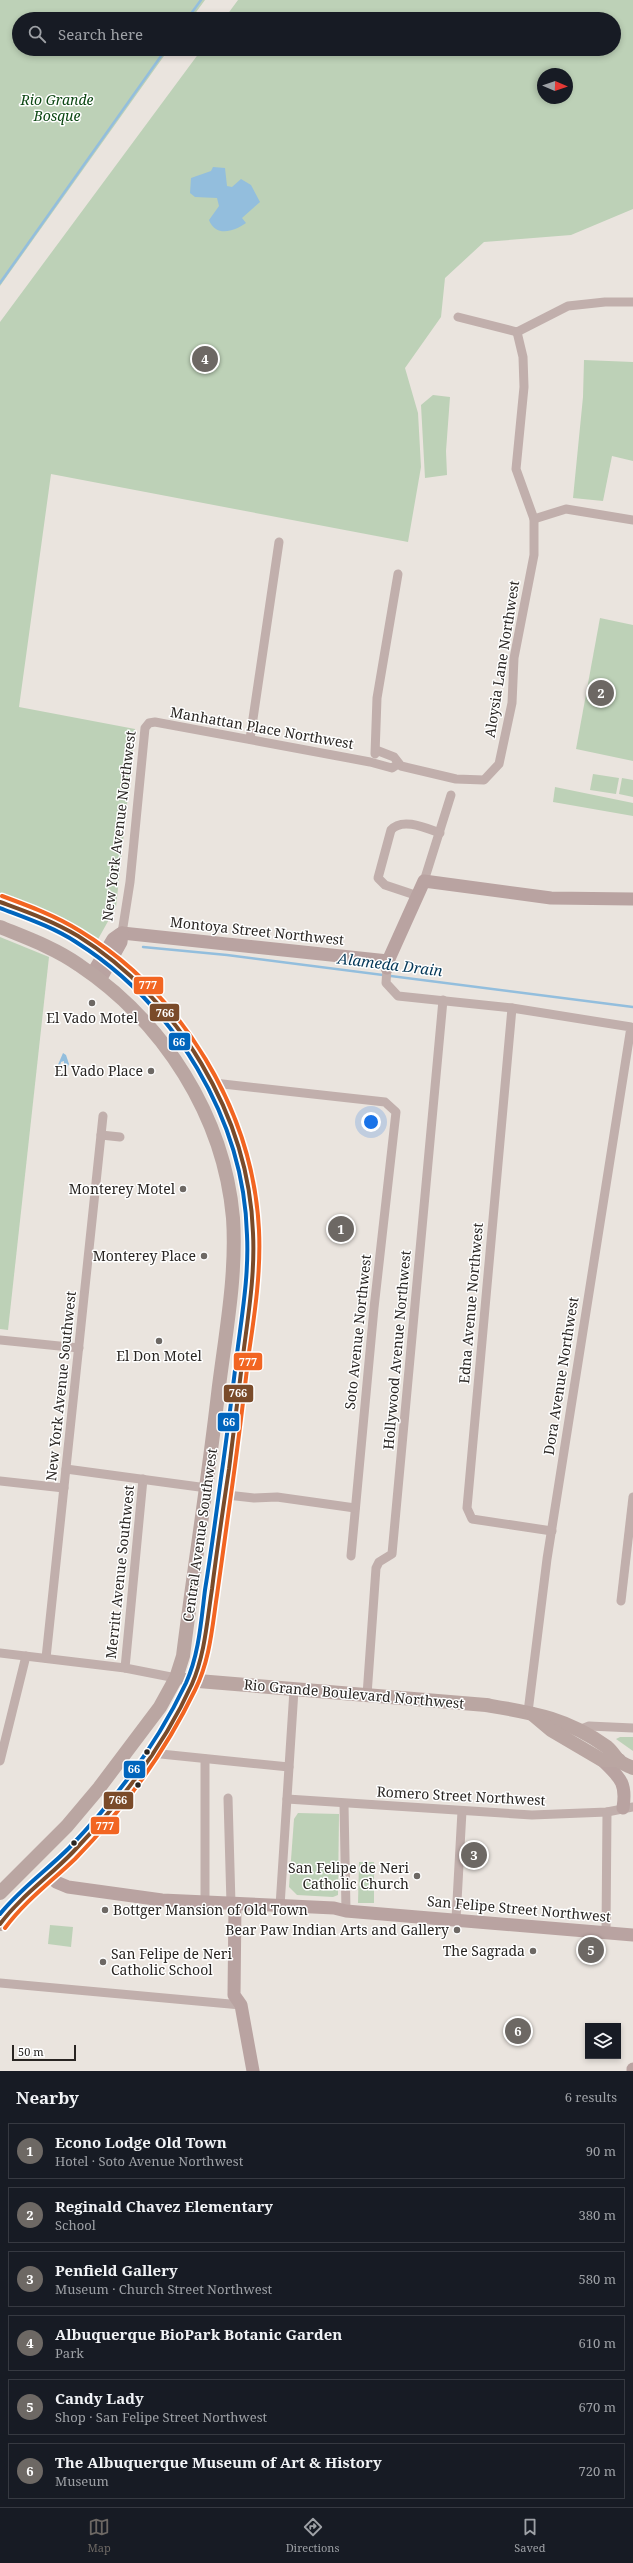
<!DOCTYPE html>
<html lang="en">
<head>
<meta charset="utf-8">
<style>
	:root { --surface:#171b24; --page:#20242c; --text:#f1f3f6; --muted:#9ea1a6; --line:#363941; --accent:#6d6864 }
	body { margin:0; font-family:"Noto Serif",serif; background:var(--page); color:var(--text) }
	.controls { position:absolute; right:12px; bottom:12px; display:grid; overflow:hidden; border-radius:0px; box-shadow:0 2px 6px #0003 }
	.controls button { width:36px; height:36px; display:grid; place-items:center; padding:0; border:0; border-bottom:1px solid var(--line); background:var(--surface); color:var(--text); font:20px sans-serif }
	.compass { position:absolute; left:537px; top:68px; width:36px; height:36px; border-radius:50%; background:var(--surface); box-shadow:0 2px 6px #0003; rotate:92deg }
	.scale { position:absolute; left:12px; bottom:10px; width:64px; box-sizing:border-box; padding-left:4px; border:2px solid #292522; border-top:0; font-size:11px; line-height:14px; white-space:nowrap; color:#292522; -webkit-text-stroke:3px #fff; paint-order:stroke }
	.you { position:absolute; left:371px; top:1122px; width:14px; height:14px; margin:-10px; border:3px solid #fff; border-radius:50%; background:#1a73e8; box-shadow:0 0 0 6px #1a73e833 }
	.badge { display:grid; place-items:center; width:26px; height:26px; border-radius:50%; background:var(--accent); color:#fff; font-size:13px; font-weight:700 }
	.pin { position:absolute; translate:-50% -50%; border:2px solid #fff; box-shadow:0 1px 4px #0006 }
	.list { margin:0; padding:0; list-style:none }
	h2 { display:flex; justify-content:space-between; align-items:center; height:52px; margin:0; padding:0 16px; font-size:17px }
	h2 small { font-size:13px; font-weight:400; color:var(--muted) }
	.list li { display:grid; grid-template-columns:26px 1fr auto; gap:12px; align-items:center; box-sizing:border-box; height:56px; margin:0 8px 8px; padding:0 8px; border:1px solid var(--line); border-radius:0px }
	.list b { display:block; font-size:15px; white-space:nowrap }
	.list p { margin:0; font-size:13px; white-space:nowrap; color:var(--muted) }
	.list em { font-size:13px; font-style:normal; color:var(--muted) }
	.icon { flex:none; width:22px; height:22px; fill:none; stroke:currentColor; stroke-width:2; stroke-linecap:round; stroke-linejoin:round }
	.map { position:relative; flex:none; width:633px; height:2071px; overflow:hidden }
	.search { position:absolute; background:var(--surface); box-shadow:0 2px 6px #0003; left:12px; right:12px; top:12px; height:44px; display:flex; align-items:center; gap:10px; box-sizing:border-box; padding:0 14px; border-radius:22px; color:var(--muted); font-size:15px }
	.sheet { height:436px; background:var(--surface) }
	nav { display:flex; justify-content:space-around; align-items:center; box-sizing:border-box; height:56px; border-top:1px solid var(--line); background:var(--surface); font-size:11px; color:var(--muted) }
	nav a { display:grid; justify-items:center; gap:2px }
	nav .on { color:var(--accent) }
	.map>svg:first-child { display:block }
	.green { fill:#bdd1b7; fill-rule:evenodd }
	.water { fill:#93bedd }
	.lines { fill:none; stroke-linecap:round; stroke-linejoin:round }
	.stream { stroke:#93bedd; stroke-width:2.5 }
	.street { stroke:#c1afac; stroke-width:9 }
	.secondary { stroke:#b9a3a1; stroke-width:13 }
	.primary { stroke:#baa6a2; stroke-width:14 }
	.bus-1-casing { stroke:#fff; stroke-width:7 }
	.bus-2-casing { stroke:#fff; stroke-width:7 }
	.bus-3-casing { stroke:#fff; stroke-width:7 }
	.bus-1 { stroke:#7a4b2a; stroke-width:4 }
	.bus-2 { stroke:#0065bd; stroke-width:4 }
	.bus-3 { stroke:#f26522; stroke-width:4 }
	.poi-dot { fill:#6d6864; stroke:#fff; stroke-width:1.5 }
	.bus-dot { fill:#292522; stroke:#fff; stroke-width:1.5 }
	.labels { text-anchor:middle; stroke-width:3; stroke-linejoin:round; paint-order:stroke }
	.park-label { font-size:14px; font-style:italic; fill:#0c4713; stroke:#fff }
	.street-label { font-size:14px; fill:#292522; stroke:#fff }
	.poi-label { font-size:14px; fill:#292522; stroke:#fff; text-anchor:end }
	.water-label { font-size:15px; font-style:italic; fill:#053858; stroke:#fff }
	.line-badge { stroke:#fff; stroke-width:1.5 }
	.badge-label { font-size:11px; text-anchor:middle; font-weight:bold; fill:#fff }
</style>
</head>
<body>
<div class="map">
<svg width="633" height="2071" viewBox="0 0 633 2071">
	<rect width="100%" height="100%" fill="#eae4de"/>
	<!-- green -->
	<g class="green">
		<path d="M0,0H205L191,19H19V49H169L0,286Z"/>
		<path d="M238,0H633V209L571,235L484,242L445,278L441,317L405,368L418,413L421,467L408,542L51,474L19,707L135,729L116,907L97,941C66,921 34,907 0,893V322L202,49H614V19H224ZM543,74H567V98H543Z"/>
		<path d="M584,360L633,362V461L612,456L603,501L573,498L583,397Z"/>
		<path d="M433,395L450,397L446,451L447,475L425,478L421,405Z"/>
		<path d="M600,618L633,625V761L576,749Z"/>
		<path d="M593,774L619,778L616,794L590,790Z"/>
		<path d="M622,778L633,780V797L619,794Z"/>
		<path d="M555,787L633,803V816L553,802Z"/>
		<path d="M0,937L49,957L8,1330L0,1329Z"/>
		<path d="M620,1737H633V1751L616,1739Z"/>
		<path d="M298,1813L339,1814L338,1895L333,1897L297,1895L289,1887L294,1819Z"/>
		<path d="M359,1862H374V1903H358Z"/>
		<path d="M50,1925L73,1927L71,1947L48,1944Z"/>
	</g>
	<!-- water -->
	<g class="water">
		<path d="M213,167L225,168L227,186L232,187L241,179L251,185L260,202L242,218L246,223C235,231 216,238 209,220L219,206L217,198L195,197L190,193L191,178L211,171Z"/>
		<path d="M63,1053L66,1055L69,1064L67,1068H64V1061L61,1062L60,1067H57Z"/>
	</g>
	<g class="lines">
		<!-- stream -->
		<g class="stream">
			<path d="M187,19L201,0"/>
			<path d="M0,283L166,49"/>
			<path d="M143,947L227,955L633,1007"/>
		</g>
		<!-- street -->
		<g class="street">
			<path d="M458,317L517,332L568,306L605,302H633"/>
			<path d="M534,519L566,509L633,520"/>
			<path d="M250,739L279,542"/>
			<path d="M376,750L394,757L401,766L456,779L484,780L499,764L512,703L514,658L534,555V519L516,469L524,387L523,357L517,332"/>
			<path d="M375,754L377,698L398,574"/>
			<path d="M424,881L451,795"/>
			<path d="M418,896L385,885L378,878L391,830C402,817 426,828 440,833"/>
			<path d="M122,933L130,882L145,728L149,723L155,722L370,762L392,768L398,764"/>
			<path d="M387,968L386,983L398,996L512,1008L631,1027L547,1559L528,1712"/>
			<path d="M512,1008L467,1508L472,1519L552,1531"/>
			<path d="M214,1083L385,1102L396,1112L374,1308L351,1556"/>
			<path d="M101,1135L120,1137"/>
			<path d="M0,1340L79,1348"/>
			<path d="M66,1469L207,1488"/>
			<path d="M0,1481L64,1488"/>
			<path d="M227,1495L254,1498L277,1497L355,1508"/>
			<path d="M621,1601L633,1497"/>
			<path d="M0,1653L125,1668L176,1678"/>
			<path d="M46,1658L103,1116"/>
			<path d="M125,1668L143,1479"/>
			<path d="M367,1695L376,1568L379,1562L392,1554L443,1000"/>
			<path d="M579,1730L589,1726L633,1728"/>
			<path d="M151,1753L289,1767"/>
			<path d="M0,1761L26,1656"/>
			<path d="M228,1798L231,1904"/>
			<path d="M287,1799L532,1815L607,1812L633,1807"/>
			<path d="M344,1804L346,1911"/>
			<path d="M205,1903V1759"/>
			<path d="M280,1906L294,1690"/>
			<path d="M456,1919L462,1811"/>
			<path d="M606,1932L607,1812"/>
			<path d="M0,1983L241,2005"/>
		</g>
		<!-- secondary -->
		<g class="secondary">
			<path d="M122,933L388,961"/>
			<path d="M387,968L388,961L424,881L551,898L633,899"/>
			<path d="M92,974L113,939L120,934"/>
			<path d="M100,980L121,942L122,933"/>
			<path d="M602,1760C620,1778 627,1782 623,1808"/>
			<path d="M48,1874L56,1882L68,1887L162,1900L334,1908L346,1911L633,1935"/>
			<path d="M235,1904L234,1995L241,2005L253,2071"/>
			<path d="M633,2071V2069"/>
		</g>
		<!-- primary -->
		<g class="primary">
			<path d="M0,902C31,913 64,925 91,945C179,1008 242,1106 252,1215C257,1265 248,1314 242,1363C231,1462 215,1560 202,1659C179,1724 119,1805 71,1854C47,1878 19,1896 0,1924"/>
			<path d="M0,927C27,938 55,948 79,965C164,1022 224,1116 233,1218C237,1276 225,1336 218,1394C208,1481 194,1568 183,1656L176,1678L160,1707L99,1788L67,1826L0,1893"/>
			<path d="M186,1680L486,1705C533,1713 567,1718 607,1747C612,1751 615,1757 619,1761C623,1764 629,1766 633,1768"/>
			<path d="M532,1714L551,1730L602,1760H619"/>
		</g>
		<defs>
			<path id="bus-1" d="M0,902C27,912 53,921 78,936C178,998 249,1116 253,1233C255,1272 249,1310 244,1348C239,1388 234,1429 229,1469C223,1509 217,1549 212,1589C207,1621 205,1654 192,1684C164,1746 120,1803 73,1852C49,1877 21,1896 0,1924"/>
			<path id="bus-2" d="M0,908C26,918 53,927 76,942C174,1004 244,1119 247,1235C249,1275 242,1314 237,1354C232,1395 227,1437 221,1478C216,1516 211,1553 205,1590C201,1622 199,1654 186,1683C157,1744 115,1800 69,1848C46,1871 20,1889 0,1914"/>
			<path id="bus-3" d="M2,896C29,906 56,916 80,931C182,993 253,1111 259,1230C261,1271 255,1312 249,1352C244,1395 239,1437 233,1480C228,1518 222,1557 217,1595C212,1628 210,1660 195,1690C165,1752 123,1810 75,1859C51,1882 25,1901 5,1928"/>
		</defs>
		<!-- bus-1 casing -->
		<use href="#bus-1" class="bus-1-casing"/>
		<!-- bus-2 casing -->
		<use href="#bus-2" class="bus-2-casing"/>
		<!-- bus-3 casing -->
		<use href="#bus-3" class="bus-3-casing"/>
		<!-- bus-1 -->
		<use href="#bus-1" class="bus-1"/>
		<!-- bus-2 -->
		<use href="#bus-2" class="bus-2"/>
		<!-- bus-3 -->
		<use href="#bus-3" class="bus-3"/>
	</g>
	<!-- markers -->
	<g class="poi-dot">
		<circle cx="92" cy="1003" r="4"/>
		<circle cx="151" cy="1071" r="4"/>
		<circle cx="183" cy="1189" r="4"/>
		<circle cx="204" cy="1256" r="4"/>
		<circle cx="159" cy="1341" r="4"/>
		<circle cx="417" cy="1876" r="4"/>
		<circle cx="105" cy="1910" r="4"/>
		<circle cx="457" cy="1930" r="4"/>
		<circle cx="533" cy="1951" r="4"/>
		<circle cx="103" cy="1962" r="4"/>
	</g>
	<g class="bus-dot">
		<circle cx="147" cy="1752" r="3.5"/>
		<circle cx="138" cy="1785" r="3.5"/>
		<circle cx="74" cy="1843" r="3.5"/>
	</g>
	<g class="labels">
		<!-- park labels -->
		<g class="park-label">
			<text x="57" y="105">Rio Grande<tspan x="57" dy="16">Bosque</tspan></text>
		</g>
		<!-- street labels -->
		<g class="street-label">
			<text transform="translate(502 659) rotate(-81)" y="5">Aloysia Lane Northwest</text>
			<text transform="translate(262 728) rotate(10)" y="5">Manhattan Place Northwest</text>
			<text transform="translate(119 826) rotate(-83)" y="5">New York Avenue Northwest</text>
			<text transform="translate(257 931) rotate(6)" y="5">Montoya Street Northwest</text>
			<text transform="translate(471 1303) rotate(-85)" y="5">Edna Avenue Northwest</text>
			<text transform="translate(358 1332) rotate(-84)" y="5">Soto Avenue Northwest</text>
			<text transform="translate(397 1350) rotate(-85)" y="5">Hollywood Avenue Northwest</text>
			<text transform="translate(561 1376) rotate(-81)" y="5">Dora Avenue Northwest</text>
			<text transform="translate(61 1386) rotate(-84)" y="5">New York Avenue Southwest</text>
			<text transform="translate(200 1535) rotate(-82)" y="5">Central Avenue Southwest</text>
			<text transform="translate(120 1572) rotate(-84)" y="5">Merritt Avenue Southwest</text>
			<text transform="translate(354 1694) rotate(5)" y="5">Rio Grande Boulevard Northwest</text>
			<text transform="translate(461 1796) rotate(3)" y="5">Romero Street Northwest</text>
			<text transform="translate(519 1909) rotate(5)" y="5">San Felipe Street Northwest</text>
		</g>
		<!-- poi labels -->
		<g class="poi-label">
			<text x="92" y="1023" text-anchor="middle">El Vado Motel</text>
			<text x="143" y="1076">El Vado Place</text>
			<text x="175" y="1194">Monterey Motel</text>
			<text x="196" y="1261">Monterey Place</text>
			<text x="159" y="1361" text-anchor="middle">El Don Motel</text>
			<text x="409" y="1873">San Felipe de Neri<tspan x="409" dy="16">Catholic Church</tspan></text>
			<text x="113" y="1915" text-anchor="start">Bottger Mansion of Old Town</text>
			<text x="449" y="1935">Bear Paw Indian Arts and Gallery</text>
			<text x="525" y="1956">The Sagrada</text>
			<text x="111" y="1959" text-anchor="start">San Felipe de Neri<tspan x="111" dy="16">Catholic School</tspan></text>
		</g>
		<!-- water labels -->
		<g class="water-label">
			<text transform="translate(390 965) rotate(7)" y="5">Alameda Drain</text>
		</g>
	</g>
	<g class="line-badge">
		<rect x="133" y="976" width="31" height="19" rx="4" fill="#f26522"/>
		<rect x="149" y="1003" width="31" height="19" rx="4" fill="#7a4b2a"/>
		<rect x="168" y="1032" width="23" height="19" rx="4" fill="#0065bd"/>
		<rect x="233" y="1352" width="30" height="19" rx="4" fill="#f26522"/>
		<rect x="223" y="1384" width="31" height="19" rx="4" fill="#7a4b2a"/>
		<rect x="217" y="1412" width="23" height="20" rx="4" fill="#0065bd"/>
		<rect x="123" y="1760" width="23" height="19" rx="4" fill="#0065bd"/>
		<rect x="103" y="1791" width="31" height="19" rx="4" fill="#7a4b2a"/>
		<rect x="90" y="1816" width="30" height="19" rx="4" fill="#f26522"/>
	</g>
	<g class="badge-label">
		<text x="148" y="989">777</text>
		<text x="165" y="1017">766</text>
		<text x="179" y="1046">66</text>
		<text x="248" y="1366">777</text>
		<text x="238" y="1397">766</text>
		<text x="229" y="1426">66</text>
		<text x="134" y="1773">66</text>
		<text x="118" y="1804">766</text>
		<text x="105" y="1830">777</text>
	</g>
</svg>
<div class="controls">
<button><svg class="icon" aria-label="layers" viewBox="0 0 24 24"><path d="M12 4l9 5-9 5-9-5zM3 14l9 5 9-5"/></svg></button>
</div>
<svg class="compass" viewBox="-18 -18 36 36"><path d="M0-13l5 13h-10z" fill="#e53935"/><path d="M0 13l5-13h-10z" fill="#9ea1a6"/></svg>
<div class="scale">50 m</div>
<div class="you"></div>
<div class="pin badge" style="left:341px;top:1229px">1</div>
<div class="pin badge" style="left:601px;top:693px">2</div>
<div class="pin badge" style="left:474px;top:1855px">3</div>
<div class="pin badge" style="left:205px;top:359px">4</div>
<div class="pin badge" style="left:591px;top:1950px">5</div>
<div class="pin badge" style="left:518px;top:2031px">6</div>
<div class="search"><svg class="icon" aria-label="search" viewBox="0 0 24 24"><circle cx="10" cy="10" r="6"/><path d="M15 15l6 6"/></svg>Search here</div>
</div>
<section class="sheet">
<h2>Nearby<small>6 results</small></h2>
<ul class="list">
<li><span class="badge">1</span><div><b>Econo Lodge Old Town</b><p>Hotel · Soto Avenue Northwest</p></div><em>90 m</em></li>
<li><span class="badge">2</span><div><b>Reginald Chavez Elementary</b><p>School</p></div><em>380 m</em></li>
<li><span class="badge">3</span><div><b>Penfield Gallery</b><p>Museum · Church Street Northwest</p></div><em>580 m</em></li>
<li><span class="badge">4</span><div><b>Albuquerque BioPark Botanic Garden</b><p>Park</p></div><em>610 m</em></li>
<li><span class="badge">5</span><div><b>Candy Lady</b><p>Shop · San Felipe Street Northwest</p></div><em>670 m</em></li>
<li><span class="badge">6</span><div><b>The Albuquerque Museum of Art &amp; History</b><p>Museum</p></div><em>720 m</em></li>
</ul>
</section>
<nav>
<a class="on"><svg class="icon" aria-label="map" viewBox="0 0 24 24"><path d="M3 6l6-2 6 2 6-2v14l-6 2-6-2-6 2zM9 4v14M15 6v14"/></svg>Map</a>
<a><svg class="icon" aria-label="directions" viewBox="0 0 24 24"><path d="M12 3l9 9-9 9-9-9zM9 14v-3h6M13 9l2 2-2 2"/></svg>Directions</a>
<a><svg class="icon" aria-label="saved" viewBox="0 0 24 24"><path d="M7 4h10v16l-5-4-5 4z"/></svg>Saved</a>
</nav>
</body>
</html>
